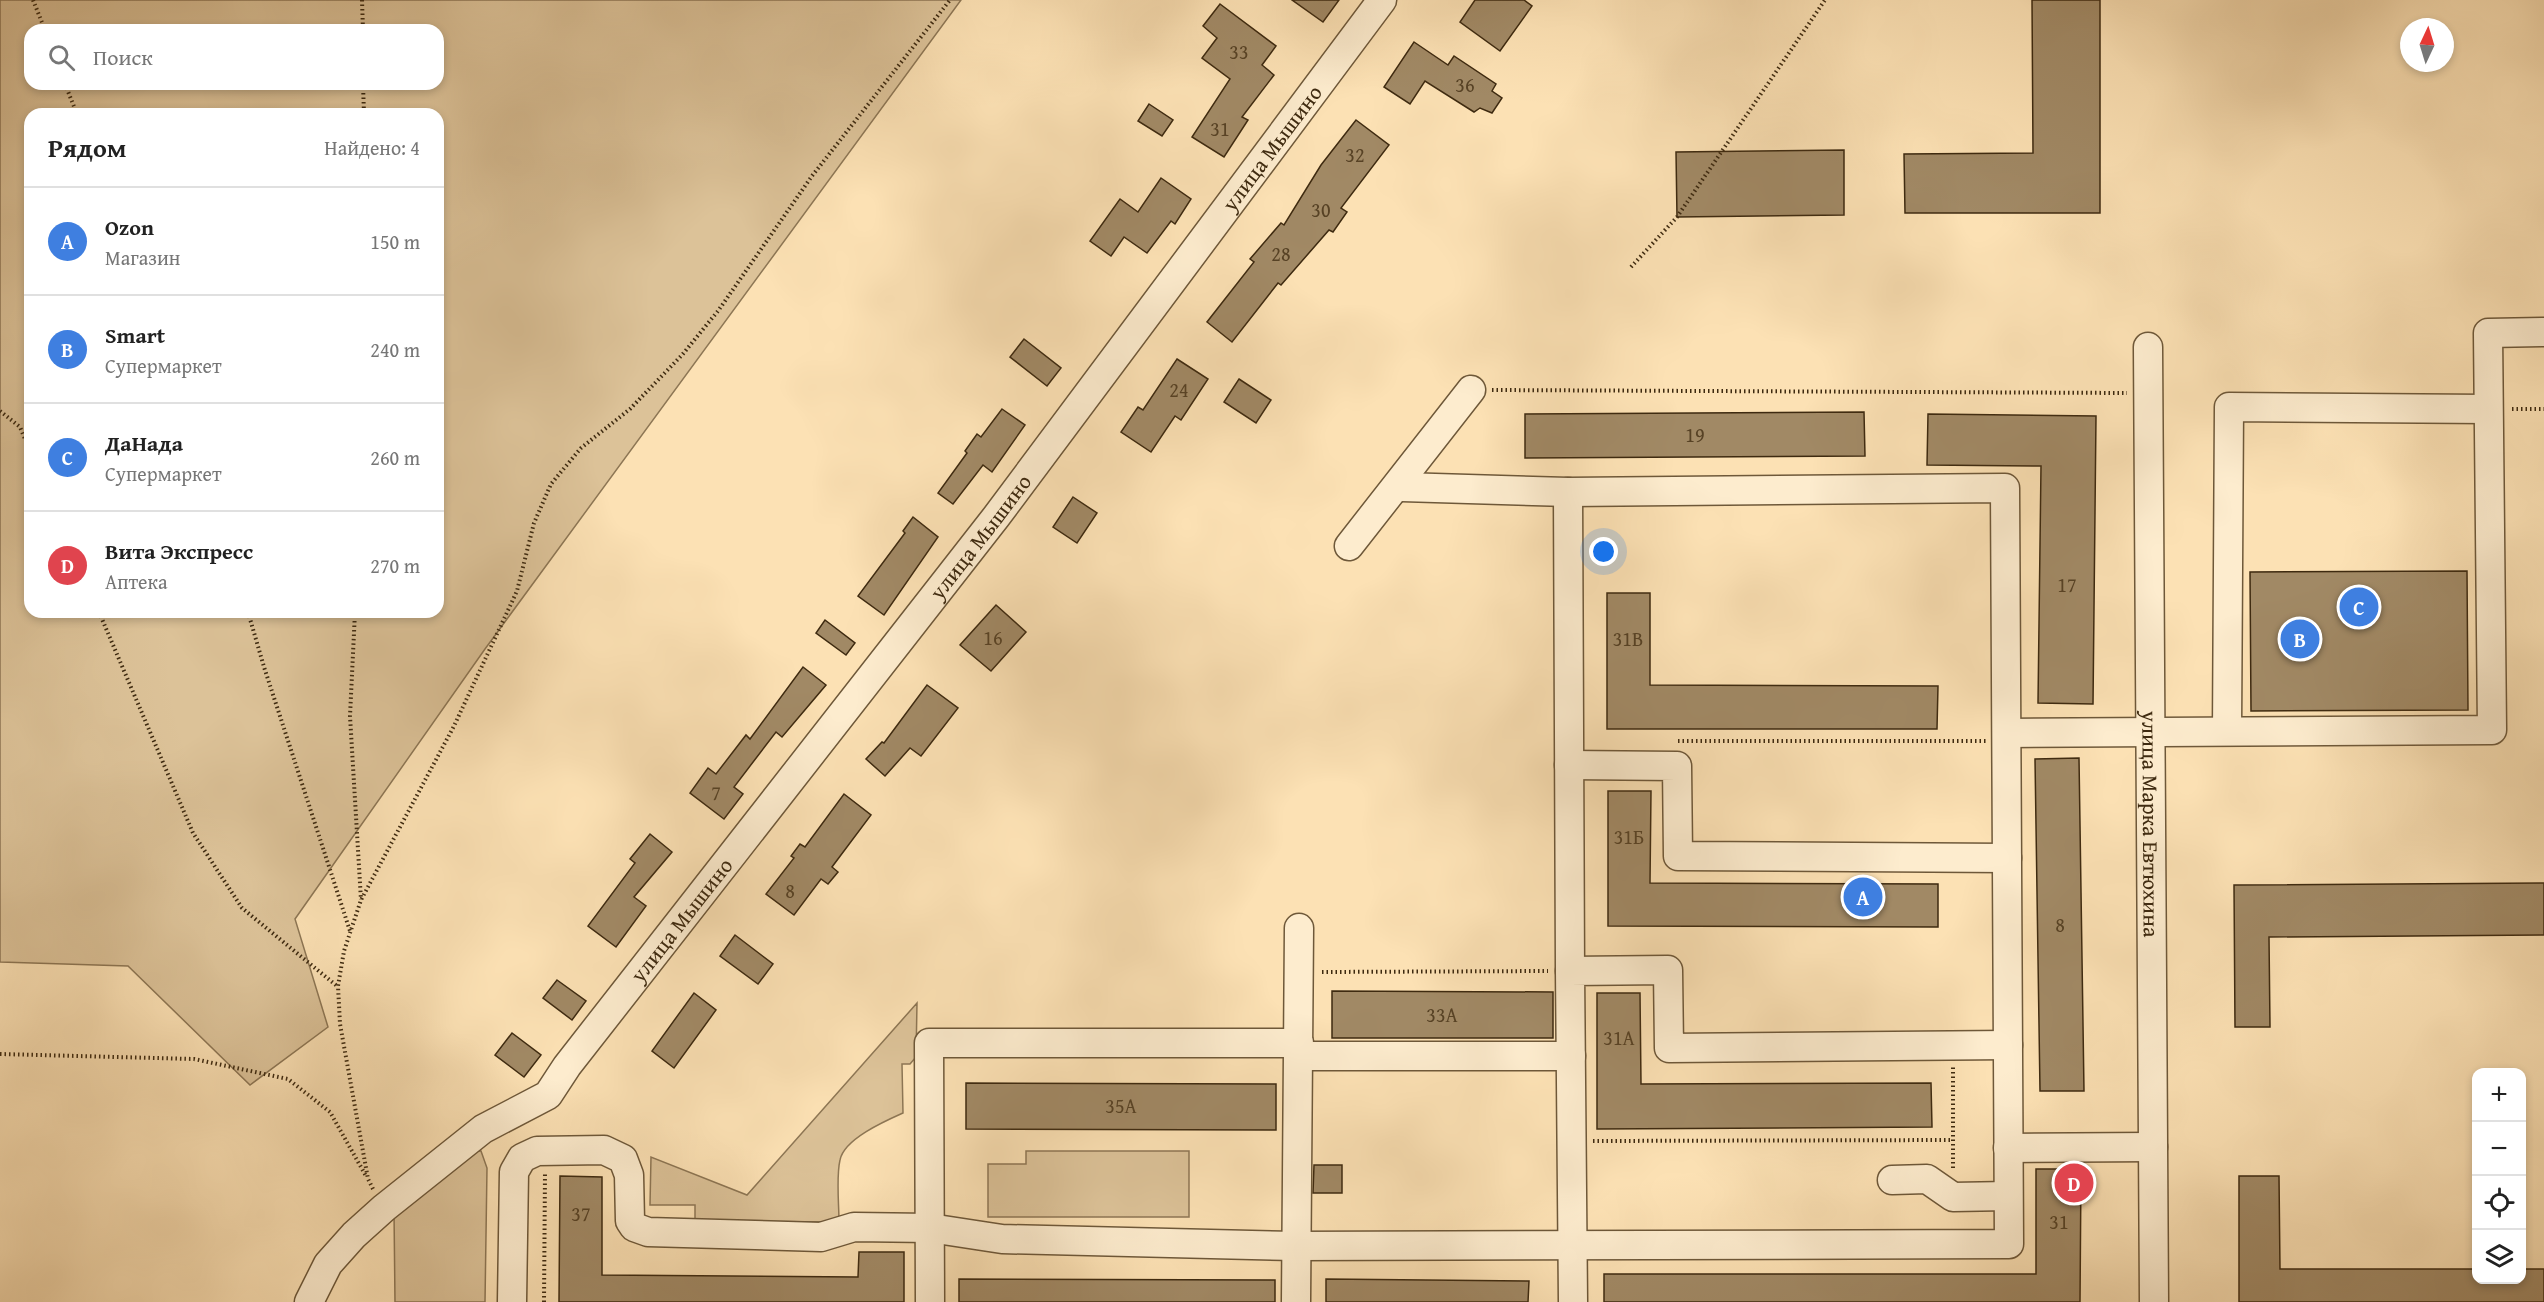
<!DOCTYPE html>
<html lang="ru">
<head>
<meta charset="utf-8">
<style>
	:root { --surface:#fff; --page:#f6f6f6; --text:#222; --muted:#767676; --line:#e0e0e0; --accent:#ea580c }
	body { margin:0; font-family:"Gentium Book Plus",serif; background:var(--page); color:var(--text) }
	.controls { position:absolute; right:18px; bottom:18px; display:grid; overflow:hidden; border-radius:12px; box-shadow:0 3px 9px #0003 }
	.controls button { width:54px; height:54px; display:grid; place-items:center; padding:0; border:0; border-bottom:2px solid var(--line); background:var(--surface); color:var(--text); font:30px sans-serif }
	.compass { position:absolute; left:2400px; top:18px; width:54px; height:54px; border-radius:50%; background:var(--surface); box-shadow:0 3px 9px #0003; rotate:4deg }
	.you { position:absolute; left:1604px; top:552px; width:21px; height:21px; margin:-15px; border:4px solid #fff; border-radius:50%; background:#1a73e8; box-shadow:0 0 0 9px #1a73e833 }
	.badge { display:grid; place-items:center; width:39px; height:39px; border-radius:50%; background:var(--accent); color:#fff; font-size:20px; font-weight:700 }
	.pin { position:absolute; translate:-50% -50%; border:3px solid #fff; box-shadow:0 2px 6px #0006 }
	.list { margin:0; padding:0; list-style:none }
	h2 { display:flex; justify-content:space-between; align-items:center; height:78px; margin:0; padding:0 24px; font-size:26px }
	h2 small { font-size:20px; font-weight:400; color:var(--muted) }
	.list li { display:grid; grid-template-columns:39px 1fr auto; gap:18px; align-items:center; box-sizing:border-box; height:108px; padding:0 24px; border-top:2px solid var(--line) }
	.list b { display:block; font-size:22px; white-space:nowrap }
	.list p { margin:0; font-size:20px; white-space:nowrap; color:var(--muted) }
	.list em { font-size:20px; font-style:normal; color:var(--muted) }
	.icon { flex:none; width:33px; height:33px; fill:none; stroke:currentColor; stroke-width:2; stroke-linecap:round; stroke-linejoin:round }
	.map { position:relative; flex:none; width:2544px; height:1302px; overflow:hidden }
	.search { position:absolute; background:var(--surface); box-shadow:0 3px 9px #0003; left:24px; top:24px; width:420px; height:66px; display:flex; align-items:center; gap:15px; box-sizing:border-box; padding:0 21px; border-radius:18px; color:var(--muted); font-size:22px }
	.panel { position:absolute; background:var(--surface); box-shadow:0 3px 9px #0003; left:24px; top:108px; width:420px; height:510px; border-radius:18px }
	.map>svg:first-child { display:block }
	.green { fill:#dcc298; stroke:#8d7654; stroke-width:1.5; fill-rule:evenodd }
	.building { fill:#a18965; stroke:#3e2a10; stroke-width:1.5 }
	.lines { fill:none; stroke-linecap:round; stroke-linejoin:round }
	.minor-casing { stroke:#6e5839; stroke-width:31 }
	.path { stroke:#3e2a10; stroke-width:4; stroke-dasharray:1.5 3; stroke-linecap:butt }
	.minor { stroke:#fdecce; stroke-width:28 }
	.labels { text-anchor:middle; stroke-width:5; stroke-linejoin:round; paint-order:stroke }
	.number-label { font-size:20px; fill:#574225 }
	.street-label { font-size:22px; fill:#3e2a10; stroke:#fdecce }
</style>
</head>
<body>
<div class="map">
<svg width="2544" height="1302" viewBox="0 0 2544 1302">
	<rect width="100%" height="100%" fill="#fce1b4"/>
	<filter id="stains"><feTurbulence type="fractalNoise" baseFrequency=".00333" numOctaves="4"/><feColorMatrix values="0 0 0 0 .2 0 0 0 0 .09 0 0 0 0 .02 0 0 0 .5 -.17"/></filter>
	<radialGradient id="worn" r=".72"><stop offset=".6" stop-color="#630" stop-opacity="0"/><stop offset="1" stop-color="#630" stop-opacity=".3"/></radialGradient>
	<!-- green -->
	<g class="green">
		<path d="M0,0H961L485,649L295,919L328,1027L250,1085L128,966L0,962ZM30,30H438V84H30ZM30,114H438V612H30Z"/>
		<path d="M917,1003L916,1057L910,1064H902L903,1113C885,1121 844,1139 840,1160C836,1177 839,1204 839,1222L695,1221V1205H650L651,1157L747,1195Z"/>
		<path d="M470,1151H481L487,1168L485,1302H395L394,1211Z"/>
		<path d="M1026,1151H1189V1217H988V1164H1026Z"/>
	</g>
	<!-- building -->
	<g class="building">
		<path d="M1292,0H1339L1323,22Z"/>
		<path d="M1475,0H1524L1532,6L1500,51L1460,22Z"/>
		<path d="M2032,0H2100V213H1905L1904,154L2033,153Z"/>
		<path d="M1220,4L1276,46L1262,65L1274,75L1242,117L1248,120L1224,157L1192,137L1230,79L1202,58L1217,38L1203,26Z"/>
		<path d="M1414,42L1448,65L1454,56L1496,84L1492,91L1502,98L1492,113L1480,108L1474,112L1425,81L1410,104L1384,87Z"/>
		<path d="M1149,104L1173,120L1162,136L1138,121Z"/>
		<path d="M1356,120L1389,145L1341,208L1347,212L1333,232L1329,230L1281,285L1278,283L1232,342L1207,322L1254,262L1250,259L1281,223L1284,225L1321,165Z"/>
		<path d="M1844,150V215L1677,217L1676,152Z"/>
		<path d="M1161,178L1191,199L1175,224L1171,221L1147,253L1124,237L1111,256L1090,241L1120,199L1138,212Z"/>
		<path d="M1024,339L1061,368L1047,386L1010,357Z"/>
		<path d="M1177,359L1208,379L1181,420L1175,416L1151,452L1121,432L1138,407L1143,410Z"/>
		<path d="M1239,379L1271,400L1256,423L1224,402Z"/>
		<path d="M1002,409L1025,425L992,472L983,465L953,504L938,493L967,453L965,451L977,434L981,437Z"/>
		<path d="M1864,412L1865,456L1525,458V414Z"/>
		<path d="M1928,414L2096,416L2093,704L2038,703L2041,466L1927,465Z"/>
		<path d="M1073,497L1097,513L1077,543L1053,527Z"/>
		<path d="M913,517L938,537L884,615L858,596L905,533L903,531Z"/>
		<path d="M2467,571L2468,710L2251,711L2250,572Z"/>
		<path d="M1607,593H1650V685L1938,686L1937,729H1607Z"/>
		<path d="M996,605L1026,632L991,671L960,645Z"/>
		<path d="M825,620L855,643L846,655L816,633Z"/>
		<path d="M803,667L826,685L782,737L776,732L734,787L743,794L724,819L690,793L708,768L716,774L746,735L750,739Z"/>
		<path d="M927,685L958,708L921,756L910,748L885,776L866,759L882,742L884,743Z"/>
		<path d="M2079,758L2084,1091H2040L2035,759Z"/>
		<path d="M1608,791H1651L1650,883L1938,884V927L1608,926Z"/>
		<path d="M844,794L871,815L832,867L838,872L828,884L821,879L794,915L766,894L794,858L791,856L800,844L805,847Z"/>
		<path d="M650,834L672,852L634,897L646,906L616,947L588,926L635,863L630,859Z"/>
		<path d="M2544,883V935L2269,937L2270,1027H2235L2234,885Z"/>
		<path d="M735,935L773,964L758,984L720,956Z"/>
		<path d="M557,980L586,1001L572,1020L543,998Z"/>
		<path d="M1332,991L1553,992V1038H1332Z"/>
		<path d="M694,993L716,1010L674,1068L652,1051Z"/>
		<path d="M1597,993H1640L1641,1084L1931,1083L1932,1127L1597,1129Z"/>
		<path d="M512,1033L541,1055L524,1077L495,1055Z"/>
		<path d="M966,1083L1276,1084V1130L966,1129Z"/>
		<path d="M1314,1165H1342V1193H1313Z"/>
		<path d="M2036,1169H2081L2080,1302H1604V1274H2036Z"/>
		<path d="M560,1176L602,1177V1275L858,1277L859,1252H904V1302H559Z"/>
		<path d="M2239,1176H2279L2280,1269H2476V1280H2522V1269H2544V1302H2239Z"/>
		<path d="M959,1279L1275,1280V1302H959Z"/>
		<path d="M1326,1279L1529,1281L1528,1302H1326Z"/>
	</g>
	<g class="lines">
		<defs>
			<g id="minor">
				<path id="s1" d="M2148,347L2154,1302"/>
				<path d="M1568,492L1570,971"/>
				<path d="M1349,546L1471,390"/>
				<path d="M2227,731L2229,407L2488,409"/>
				<path d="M2007,733L2492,730L2488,333L2544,332"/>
				<path d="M1569,765L1677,766L1678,856L2007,858"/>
				<path d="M1299,1056H1571"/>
				<path d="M2008,1148L2153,1147"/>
				<path d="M1892,1180L1927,1179L1953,1197L2008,1196"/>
				<path id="s2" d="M309,1302L328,1264L354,1235L384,1208L483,1129L548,1095L567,1066L996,517L1382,0"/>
				<path d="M512,1302L514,1172L522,1158L537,1151L604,1150L623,1159L629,1175L630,1221L634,1227L648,1232L821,1237L854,1227L930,1228L1002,1239L1295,1246L2009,1244L2005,488L1568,492L1402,487"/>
				<path d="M930,1302L929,1043H1299"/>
				<path d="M1296,1302L1299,928"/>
				<path d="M1573,1302L1570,971L1668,970L1669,1048L2008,1045"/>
			</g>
		</defs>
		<!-- minor casing -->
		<use href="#minor" class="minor-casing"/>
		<!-- path -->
		<g class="path">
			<path d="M33,0L45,30"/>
			<path d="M362,0L363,30"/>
			<path d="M65,84L77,114"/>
			<path d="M363,84L364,114"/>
			<path d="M1631,267L1677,217L1825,0"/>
			<path d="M1492,390L2127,393"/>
			<path d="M2512,409H2544"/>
			<path d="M0,411L20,427L30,451"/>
			<path d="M99,612L193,833L242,908L337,986"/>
			<path d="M248,612L264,667L350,931"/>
			<path d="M355,612L350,716L361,900"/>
			<path d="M1678,741H1986"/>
			<path d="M1322,972L1548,971"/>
			<path d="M0,1054L194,1059L288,1079L330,1112L366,1176"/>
			<path d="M1593,1141L1953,1140"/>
			<path d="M1953,1168V1067"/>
			<path d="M373,1189L368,1179L340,1024L338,986L344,951L361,900L454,726L517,591L534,523L551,484L581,448L630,409L682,355L718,311L812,176L950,0"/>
			<path d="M544,1302L545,1172"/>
		</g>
		<!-- minor -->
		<use href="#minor" class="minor"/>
	</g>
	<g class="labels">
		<!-- number labels -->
		<g class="number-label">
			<text x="1239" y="59">33</text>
			<text x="1465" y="92">36</text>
			<text x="1220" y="136">31</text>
			<text x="1355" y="162">32</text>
			<text x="1321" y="217">30</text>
			<text x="1281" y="261">28</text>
			<text x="1179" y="397">24</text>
			<text x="1695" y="442">19</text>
			<text x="2067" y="592">17</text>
			<text x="993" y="645">16</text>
			<text x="1628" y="646">31В</text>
			<text x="716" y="800">7</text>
			<text x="1629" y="844">31Б</text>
			<text x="790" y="898">8</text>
			<text x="2060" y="932">8</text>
			<text x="1442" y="1022">33А</text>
			<text x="1619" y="1045">31А</text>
			<text x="1121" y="1113">35А</text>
			<text x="581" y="1221">37</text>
			<text x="2059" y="1229">31</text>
		</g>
		<!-- street labels -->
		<g class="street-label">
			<text dy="8" stroke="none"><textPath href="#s2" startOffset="1514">улица Мышино</textPath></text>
			<text dy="8" stroke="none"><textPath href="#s2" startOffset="1028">улица Мышино</textPath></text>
			<text dy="8" stroke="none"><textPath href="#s1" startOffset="477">улица Марка Евтюхина</textPath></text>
			<text dy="8" stroke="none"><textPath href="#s2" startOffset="542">улица Мышино</textPath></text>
		</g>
	</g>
	<rect width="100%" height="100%" filter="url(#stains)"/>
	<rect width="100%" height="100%" fill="url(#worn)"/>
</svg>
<div class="controls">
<button>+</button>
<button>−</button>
<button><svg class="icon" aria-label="locate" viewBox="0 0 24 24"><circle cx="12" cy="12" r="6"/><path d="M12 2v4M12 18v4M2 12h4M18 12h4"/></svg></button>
<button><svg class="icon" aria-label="layers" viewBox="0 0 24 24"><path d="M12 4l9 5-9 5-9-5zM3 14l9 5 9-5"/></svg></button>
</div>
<svg class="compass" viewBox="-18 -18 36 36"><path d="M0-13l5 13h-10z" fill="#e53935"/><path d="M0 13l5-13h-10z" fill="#767676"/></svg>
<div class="you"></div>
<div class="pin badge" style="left:1863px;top:897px;background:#3f7fe0">A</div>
<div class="pin badge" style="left:2300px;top:639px;background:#3f7fe0">B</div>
<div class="pin badge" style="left:2359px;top:607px;background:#3f7fe0">C</div>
<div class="pin badge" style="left:2074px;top:1183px;background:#e0444e">D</div>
<div class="search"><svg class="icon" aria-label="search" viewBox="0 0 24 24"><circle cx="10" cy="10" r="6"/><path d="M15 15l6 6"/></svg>Поиск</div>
<section class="panel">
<h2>Рядом<small>Найдено: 4</small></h2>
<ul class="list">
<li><span class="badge" style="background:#3f7fe0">A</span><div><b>Ozon</b><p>Магазин</p></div><em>150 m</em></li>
<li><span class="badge" style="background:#3f7fe0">B</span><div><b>Smart</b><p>Супермаркет</p></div><em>240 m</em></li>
<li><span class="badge" style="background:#3f7fe0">C</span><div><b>ДаНада</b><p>Супермаркет</p></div><em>260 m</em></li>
<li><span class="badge" style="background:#e0444e">D</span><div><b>Вита Экспресс</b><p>Аптека</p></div><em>270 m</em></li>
</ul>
</section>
</div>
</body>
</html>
